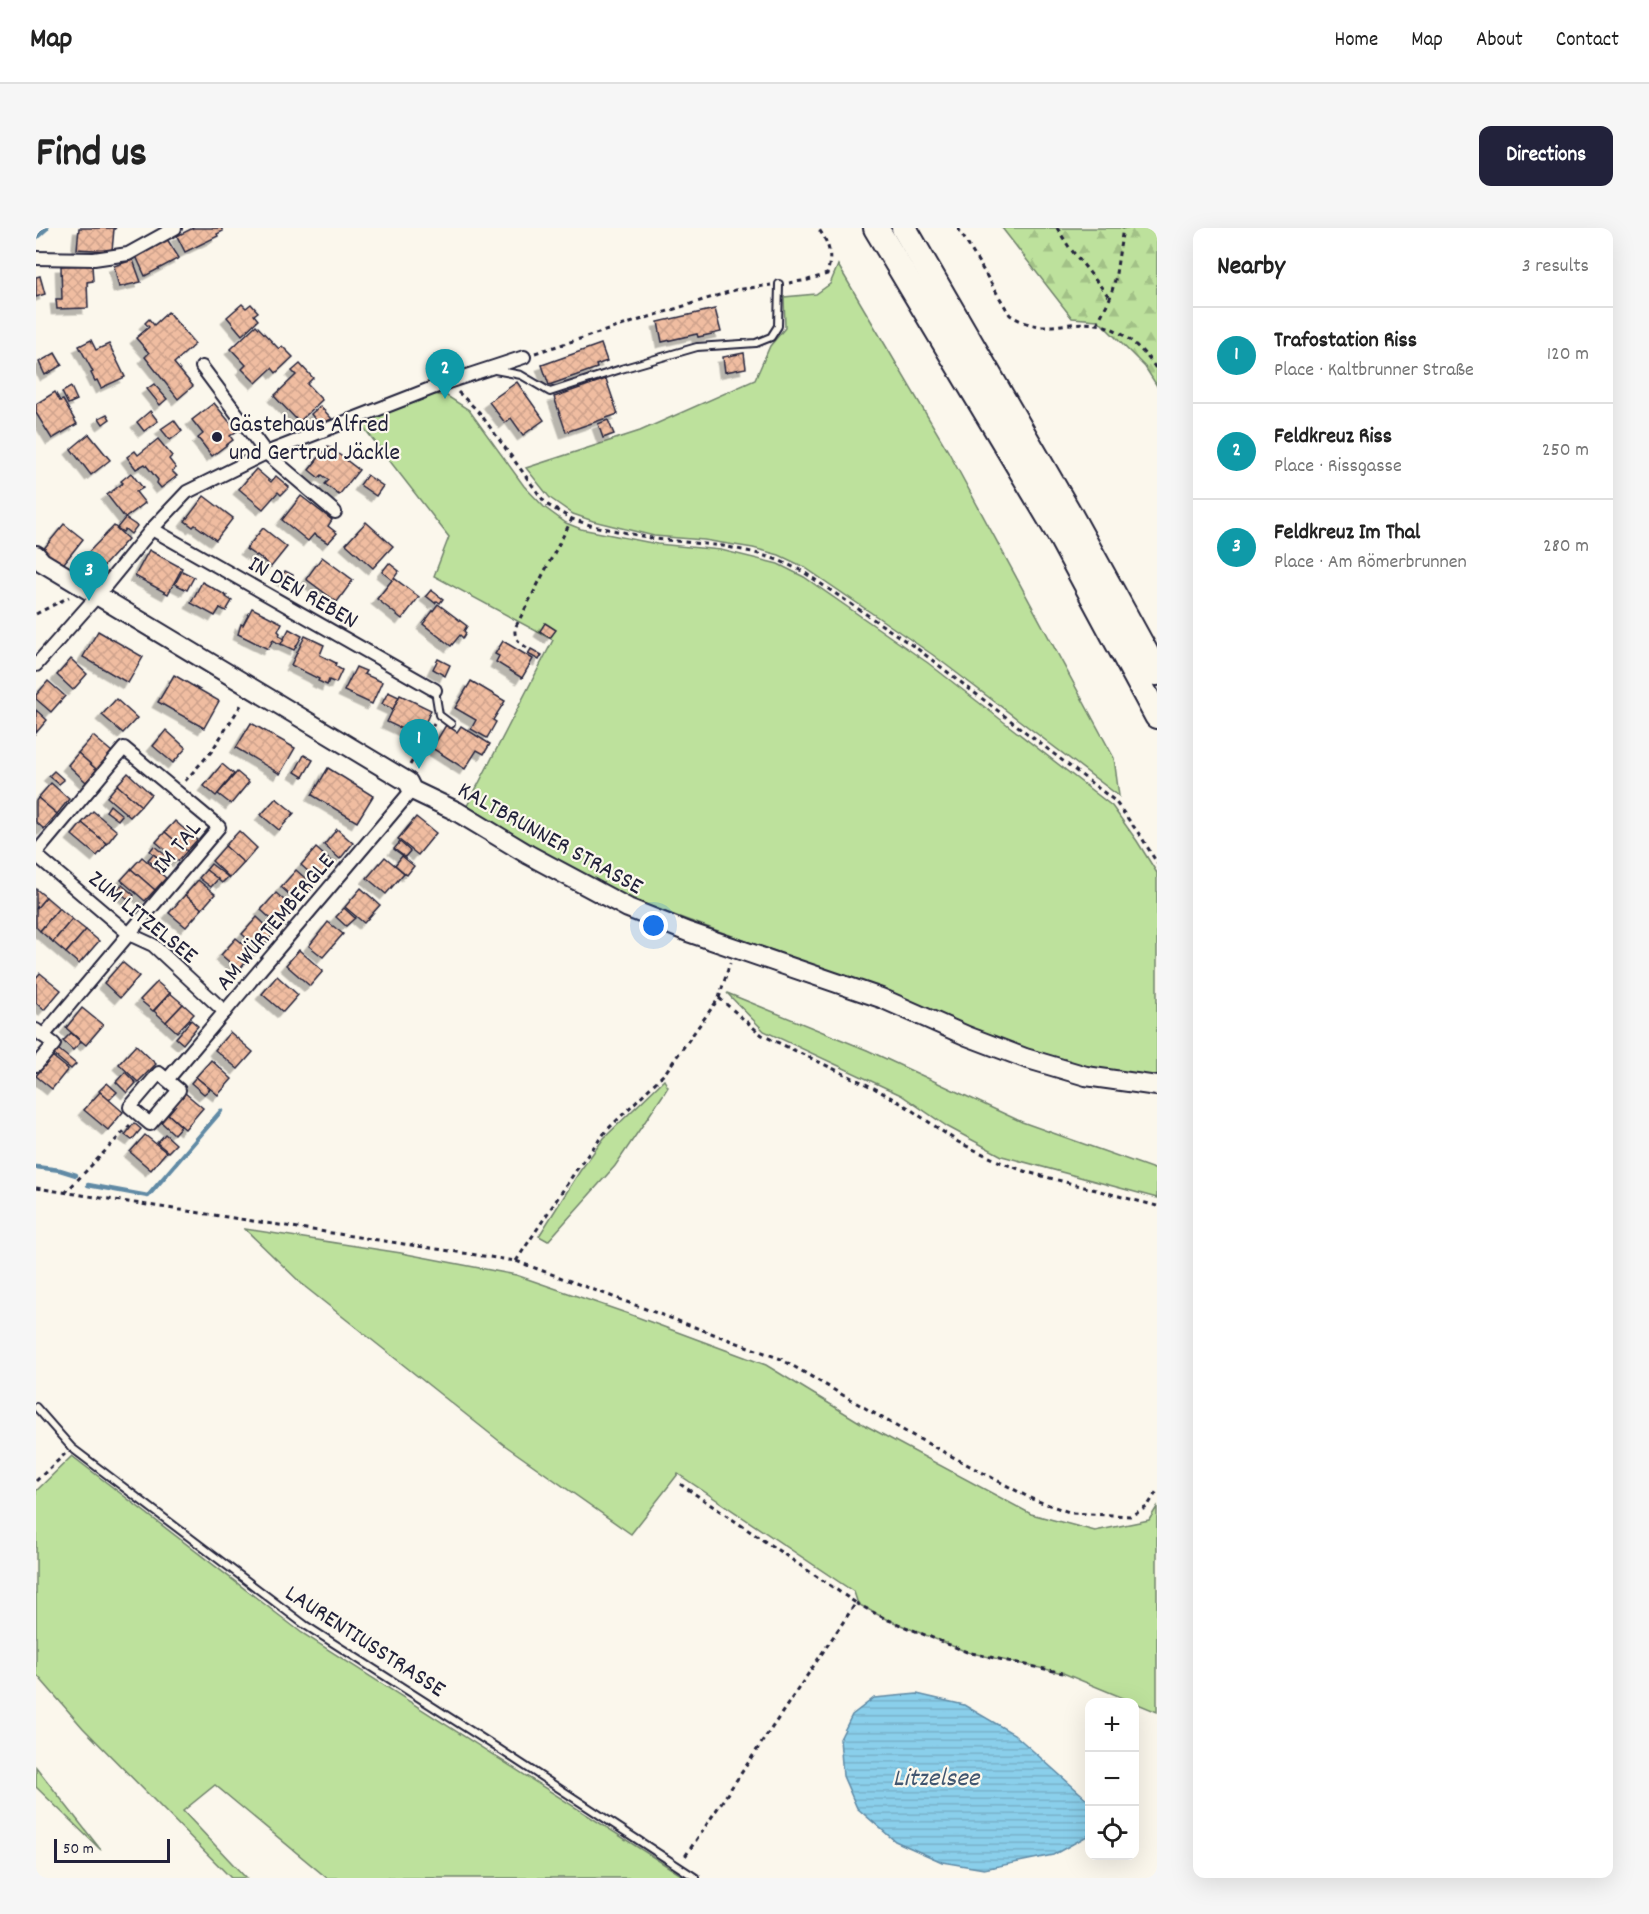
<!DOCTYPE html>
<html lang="en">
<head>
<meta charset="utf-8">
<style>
	:root { --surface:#fff; --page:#f6f6f6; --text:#222; --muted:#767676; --line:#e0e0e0; --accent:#22223b }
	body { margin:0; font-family:Dekko,sans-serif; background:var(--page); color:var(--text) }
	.controls { position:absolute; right:18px; bottom:18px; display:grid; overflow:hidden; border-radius:12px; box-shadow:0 6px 24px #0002 }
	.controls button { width:54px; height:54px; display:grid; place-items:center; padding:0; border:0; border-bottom:2px solid var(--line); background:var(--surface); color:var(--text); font:30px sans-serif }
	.scale { position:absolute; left:18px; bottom:15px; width:116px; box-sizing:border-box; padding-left:6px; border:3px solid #22223b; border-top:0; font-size:16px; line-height:21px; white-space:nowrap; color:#22223b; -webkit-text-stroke:4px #fbf7ec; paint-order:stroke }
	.you { position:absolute; left:618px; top:698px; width:21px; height:21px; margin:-15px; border:4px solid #fff; border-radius:50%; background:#1a73e8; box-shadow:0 0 0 9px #1a73e833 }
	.badge { display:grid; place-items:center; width:39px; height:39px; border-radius:50%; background:var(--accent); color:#fff; font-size:20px; font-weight:700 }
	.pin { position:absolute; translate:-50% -50px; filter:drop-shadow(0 2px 3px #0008) }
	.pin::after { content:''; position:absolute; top:32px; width:21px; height:18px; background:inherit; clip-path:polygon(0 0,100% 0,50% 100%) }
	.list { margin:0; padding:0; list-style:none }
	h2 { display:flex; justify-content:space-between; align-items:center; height:78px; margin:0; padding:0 24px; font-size:26px }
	h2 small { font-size:20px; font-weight:400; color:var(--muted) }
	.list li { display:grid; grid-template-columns:39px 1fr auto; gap:18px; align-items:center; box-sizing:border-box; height:96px; padding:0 24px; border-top:2px solid var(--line) }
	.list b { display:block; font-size:22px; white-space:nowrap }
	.list p { margin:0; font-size:20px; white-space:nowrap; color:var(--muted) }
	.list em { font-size:20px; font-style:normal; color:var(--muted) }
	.icon { flex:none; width:33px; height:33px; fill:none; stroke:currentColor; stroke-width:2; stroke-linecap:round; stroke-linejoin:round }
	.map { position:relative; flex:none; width:1121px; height:1650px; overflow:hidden; border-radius:12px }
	header { display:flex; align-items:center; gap:36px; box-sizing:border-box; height:84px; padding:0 30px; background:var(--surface); border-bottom:2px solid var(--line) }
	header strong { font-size:28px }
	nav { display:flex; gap:33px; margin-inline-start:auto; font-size:21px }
	.intro { display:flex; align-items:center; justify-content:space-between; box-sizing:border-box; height:144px; padding:0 36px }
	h1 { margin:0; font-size:42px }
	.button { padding:15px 27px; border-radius:12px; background:var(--accent); color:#fff; font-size:21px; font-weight:700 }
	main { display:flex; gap:36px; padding:0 36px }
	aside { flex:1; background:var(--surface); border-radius:12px; box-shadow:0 6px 24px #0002 }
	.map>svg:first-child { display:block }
	.grass { fill:#bde19c; stroke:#70826c; stroke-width:1.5 }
	.forest { fill:url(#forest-firs); stroke:#70826c; stroke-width:1.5 }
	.water { fill:url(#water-rules); stroke:#608aa5; stroke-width:1.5 }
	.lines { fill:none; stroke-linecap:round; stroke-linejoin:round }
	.stream { stroke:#608aa5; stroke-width:4.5 }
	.building { fill:url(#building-cross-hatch); stroke:#22223b; stroke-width:1.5; filter:url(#shadow) }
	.lane-casing { stroke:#22223b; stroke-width:10 }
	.street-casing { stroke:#22223b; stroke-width:16 }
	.secondary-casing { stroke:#22223b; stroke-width:22 }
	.highway-casing { stroke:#22223b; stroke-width:28 }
	.path { stroke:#22223b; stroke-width:3; stroke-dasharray:4.5 4.5; stroke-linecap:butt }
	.lane { stroke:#fbf7ec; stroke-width:6 }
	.street { stroke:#fbf7ec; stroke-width:12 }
	.secondary { stroke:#fbf7ec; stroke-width:18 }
	.highway { stroke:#fbf7ec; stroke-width:24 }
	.poi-dot { fill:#22223b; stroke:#fbf7ec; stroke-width:2 }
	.labels { text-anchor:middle; stroke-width:4.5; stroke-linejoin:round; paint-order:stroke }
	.poi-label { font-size:24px; fill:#22223b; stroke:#fbf7ec; text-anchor:start }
	.street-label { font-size:24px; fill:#22223b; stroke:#fbf7ec }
	.water-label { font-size:26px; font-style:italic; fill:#415670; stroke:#fbf7ec }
</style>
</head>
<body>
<header>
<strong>Map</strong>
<nav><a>Home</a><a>Map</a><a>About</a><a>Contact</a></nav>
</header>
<div class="intro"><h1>Find us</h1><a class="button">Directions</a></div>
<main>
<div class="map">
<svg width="1121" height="1650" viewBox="0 0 1121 1650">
	<defs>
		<pattern id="forest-firs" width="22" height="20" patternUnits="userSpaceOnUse" patternTransform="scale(1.5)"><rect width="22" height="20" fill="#bde19c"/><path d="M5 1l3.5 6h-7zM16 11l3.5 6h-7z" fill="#a2c187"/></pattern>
		<pattern id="water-rules" width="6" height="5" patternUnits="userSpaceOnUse" patternTransform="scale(1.5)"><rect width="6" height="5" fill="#8acfeb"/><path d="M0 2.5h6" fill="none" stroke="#77b1ca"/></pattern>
		<pattern id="building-cross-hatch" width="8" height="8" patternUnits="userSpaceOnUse" patternTransform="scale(1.5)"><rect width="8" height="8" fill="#f0bda1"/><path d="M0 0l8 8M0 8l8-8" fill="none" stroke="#cea28c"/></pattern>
		<filter id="shadow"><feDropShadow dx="-5.5" dy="5.5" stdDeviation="0" flood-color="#0004"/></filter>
	</defs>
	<rect width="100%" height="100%" fill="#fbf7ec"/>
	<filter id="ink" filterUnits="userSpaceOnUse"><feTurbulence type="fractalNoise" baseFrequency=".0167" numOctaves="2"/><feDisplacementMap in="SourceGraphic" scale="12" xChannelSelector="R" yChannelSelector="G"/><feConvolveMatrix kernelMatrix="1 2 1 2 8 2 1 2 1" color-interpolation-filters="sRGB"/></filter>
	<g filter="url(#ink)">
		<!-- grass -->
		<g class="grass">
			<path d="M802,37L912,223L1078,530L1083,568L897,427L768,339L743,327L717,320L668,312L618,308L557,293L537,286L514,270L490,240L604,203L719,152L734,118L749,100L748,69L780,66L794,56Z"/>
			<path d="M396,166L411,168L433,182L488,258L508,279L530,295L545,301L621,316L685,322L742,336L768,349L892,435L1076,578L1101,613L1121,645V849L1052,840L991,823L933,802L845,761L593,671L496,618L430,580L517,412L398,348L413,309L325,196Z"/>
			<path d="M691,765L831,822L986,894L1121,942V970L966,928L912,899L865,867L728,803Z"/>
			<path d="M628,852L632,859L627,867L579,938L512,1013L503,1008L544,943L568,910Z"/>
			<path d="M209,1001L365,1025L480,1047L593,1086L730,1137L825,1195L995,1286L1059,1303L1113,1292L1121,1279V1484L1027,1445L931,1424L850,1391L822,1376L818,1364L642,1246L595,1306L467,1216L268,1058Z"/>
			<path d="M36,1228L266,1405L650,1650H291L179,1557L147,1583L210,1650H195L47,1500L0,1446V1263Z"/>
			<path d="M0,1539L65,1622L0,1559Z"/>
		</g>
		<!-- forest -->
		<path class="forest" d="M966,0H1121V158L1109,139L1062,92L1036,90Z"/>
		<!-- water -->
		<path class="water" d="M881,1466L928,1477L978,1506L1053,1573V1607L1017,1627L948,1641L906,1634L859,1613L821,1580L807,1548L804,1511L816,1487L838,1470Z"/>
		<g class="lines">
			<!-- stream -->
			<g class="stream">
				<path d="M1,9L11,0"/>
				<path d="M0,939L24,942L40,947"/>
				<path d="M52,957L112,968L185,883"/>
			</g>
		</g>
		<!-- building -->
		<g class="building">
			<path d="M43,0H80L78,1L76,23L41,21Z"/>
			<path d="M157,0H185L187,3L181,6L182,8L149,24L141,8Z"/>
			<path d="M131,11L143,30L109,48L100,28Z"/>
			<path d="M97,32L105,54L83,59L78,38Z"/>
			<path d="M56,37L57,53L51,54L52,80L21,81L20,71H26L25,38Z"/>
			<path d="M4,48L9,66L0,69V49Z"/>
			<path d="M206,76L210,80L215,76L222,84L218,87L222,92L206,107L191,89Z"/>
			<path d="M679,81L685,104L662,109L661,106L626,114L622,94Z"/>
			<path d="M132,84L159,116L138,135L157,158L142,171L109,129L113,125L100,110L113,99L109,95L113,91L118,97Z"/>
			<path d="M220,97L243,121L246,118L257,129L240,145L236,140L220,155L206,141L210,137L195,121Z"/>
			<path d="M55,112L60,122L73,116L89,149L65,160L61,152L59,153L55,145L57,144L43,118Z"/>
			<path d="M565,116L571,133L560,137L561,140L513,157L506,137Z"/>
			<path d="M19,125L26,137L9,147L3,134Z"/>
			<path d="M708,125L710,140L689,144L687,129Z"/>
			<path d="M264,136L277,150L271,156L286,172L263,194L238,168L260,147L256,143Z"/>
			<path d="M570,151L582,186L530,204L518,169Z"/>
			<path d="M481,154L508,192L487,207L475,190L469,195L453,174Z"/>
			<path d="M118,156L131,171L124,177L111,161Z"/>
			<path d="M35,159L41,172L32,176L26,164Z"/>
			<path d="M19,164L24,173L27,172L41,196L16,211L0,185V176Z"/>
			<path d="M178,175L201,203L194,208L197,212L176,228L162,210L167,206L156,192Z"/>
			<path d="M284,178L296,191L283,196L275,186Z"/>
			<path d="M114,183L122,193L108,203L101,194Z"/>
			<path d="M71,186L74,191L67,196L63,190Z"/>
			<path d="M138,192L146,203L134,212L125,201Z"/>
			<path d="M572,192L578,206L567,210L562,196Z"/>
			<path d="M53,206L74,232L55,247L35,221Z"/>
			<path d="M122,211L136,228L133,231L140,240L136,243L141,248L125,260L121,255L122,252L109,236L100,241L91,229L99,223L102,227Z"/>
			<path d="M292,218L323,242L303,267L289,256L293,252L286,247L283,250L273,242Z"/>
			<path d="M220,241L235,254L240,248L253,259L245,267L242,264L227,281L203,261Z"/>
			<path d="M95,245L107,260L100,264L109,275L89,290L71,267L87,255L85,253Z"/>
			<path d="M331,247L347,258L340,268L324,257Z"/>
			<path d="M168,268L197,290L180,312L159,297L157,299L149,293Z"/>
			<path d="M265,268L296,292L292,298L301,305L292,315L278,306L272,313L246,292Z"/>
			<path d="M89,290L101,298L95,306L89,301L87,304L81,300Z"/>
			<path d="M330,294L357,318L337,340L310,316Z"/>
			<path d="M28,296L47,311L25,339L6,323Z"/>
			<path d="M78,298L92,311L56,351L41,336Z"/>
			<path d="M227,300L251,319L235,339L221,327L220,328L210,321Z"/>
			<path d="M113,322L146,340L132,366L99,348Z"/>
			<path d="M286,329L317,352L301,374L270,351Z"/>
			<path d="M353,335L363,343L358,350L383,369L366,391L341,371L356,352L346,344Z"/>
			<path d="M146,343L158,349L151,362L139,356Z"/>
			<path d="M249,343L257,347L253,355L245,351Z"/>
			<path d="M166,354L191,368L190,369L196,373L190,383L184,380L179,388L155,375Z"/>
			<path d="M395,362L407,371L404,375L401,373L399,375L390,368Z"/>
			<path d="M402,376L431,398L428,403L430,405L427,410L424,407L415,418L387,396Z"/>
			<path d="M216,380L246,395L242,403L244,405L243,408L248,411L245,417L237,412L232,421L202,406L205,396L207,397Z"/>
			<path d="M509,395L520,402L514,410L504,403Z"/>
			<path d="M253,401L266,408L258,422L245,416Z"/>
			<path d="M62,403L107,429L92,455L47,429Z"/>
			<path d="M269,408L288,417L284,427L300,435L299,438L306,442L300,455L293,452L291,457L282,453L283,451L255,437Z"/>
			<path d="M467,413L497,431L486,450L460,434L463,428L459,426Z"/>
			<path d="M495,421L506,427L503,432L492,426Z"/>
			<path d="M35,431L51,446L37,462L21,447Z"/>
			<path d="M402,431L414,437L409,448L397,441Z"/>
			<path d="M320,439L330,443L328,446L346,454L336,476L308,463Z"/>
			<path d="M138,447L183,473L168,500L122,474Z"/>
			<path d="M12,453L29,468L15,484L0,471V467Z"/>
			<path d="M435,453L469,473L457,492L460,494L451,510L435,501L440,492L419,480Z"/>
			<path d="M352,464L363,469L357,481L346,476Z"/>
			<path d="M364,467L395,482L383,509L351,494Z"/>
			<path d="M80,471L101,490L87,505L66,487Z"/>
			<path d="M0,482L11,492L0,505Z"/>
			<path d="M215,495L259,520L244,546L200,520Z"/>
			<path d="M410,497L421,504L425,498L454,516L448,526L441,522L429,541L396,520Z"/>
			<path d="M130,502L150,520L137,535L117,518Z"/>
			<path d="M57,508L76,524L61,542L42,525Z"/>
			<path d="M42,525L61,542L50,554L32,537Z"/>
			<path d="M268,527L277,532L267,549L259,544Z"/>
			<path d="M186,536L198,546L180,568L168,558Z"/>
			<path d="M292,540L337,568L321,594L276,567Z"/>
			<path d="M18,543L28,552L23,556L13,548Z"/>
			<path d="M201,544L213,554L195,576L182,566Z"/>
			<path d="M92,545L115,566L105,578L81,557Z"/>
			<path d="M15,555L33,571L21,586L2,570Z"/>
			<path d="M81,557L105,578L94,589L71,569Z"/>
			<path d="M2,570L21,586L8,601L0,594V573Z"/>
			<path d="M240,570L258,585L243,602L225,587Z"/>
			<path d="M74,577L86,587L82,592L70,583Z"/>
			<path d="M57,583L81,603L71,616L46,595Z"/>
			<path d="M380,589L400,605L382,627L362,611Z"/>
			<path d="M139,593L161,612L151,623L129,604Z"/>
			<path d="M46,595L71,616L61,628L36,607Z"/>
			<path d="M301,601L317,615L304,631L288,617Z"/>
			<path d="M203,603L221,620L208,635L189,618Z"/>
			<path d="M129,604L151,623L142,633L120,614Z"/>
			<path d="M364,614L374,623L369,629L358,621Z"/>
			<path d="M118,618L133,630L129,635L114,623Z"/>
			<path d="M189,618L208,635L194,650L176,633Z"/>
			<path d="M280,620L298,636L283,653L265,637Z"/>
			<path d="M117,626L129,636L124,642L112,632Z"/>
			<path d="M366,628L378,638L371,647L359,637Z"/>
			<path d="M106,629L130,650L119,662L95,641Z"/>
			<path d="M349,629L368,645L350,666L331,650Z"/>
			<path d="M175,636L192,649L186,655L170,642Z"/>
			<path d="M95,641L119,662L109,673L85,652Z"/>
			<path d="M170,642L182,651L175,659L163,650Z"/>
			<path d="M260,642L278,658L263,675L245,659Z"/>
			<path d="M162,652L179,666L166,681L149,667Z"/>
			<path d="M86,657L98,667L93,672L81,662Z"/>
			<path d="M325,660L344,677L328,695L309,679Z"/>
			<path d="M0,661L10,669L0,681Z"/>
			<path d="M240,665L258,681L243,698L225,682Z"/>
			<path d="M149,667L166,681L150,699L133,685Z"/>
			<path d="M10,669L23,680L4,703L0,699V681Z"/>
			<path d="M23,680L36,691L17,714L4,703Z"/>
			<path d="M308,680L319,690L310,698L300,689Z"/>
			<path d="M221,689L238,705L224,722L206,706Z"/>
			<path d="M36,691L50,702L30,725L17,714Z"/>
			<path d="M292,694L307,706L287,729L273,718Z"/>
			<path d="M50,702L63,713L43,736L30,725Z"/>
			<path d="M200,710L218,725L203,742L185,727Z"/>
			<path d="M263,722L287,743L274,758L250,737Z"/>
			<path d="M86,734L103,748L84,770L68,755Z"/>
			<path d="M4,745L25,762L8,782L0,775V750Z"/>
			<path d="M241,748L262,767L247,784L226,766Z"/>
			<path d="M121,754L134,765L117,783L104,772Z"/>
			<path d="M134,765L147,776L130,794L118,783Z"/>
			<path d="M147,776L158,786L141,804L130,794Z"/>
			<path d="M46,780L67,797L50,817L30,800Z"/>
			<path d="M155,792L162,798L147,816L140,810Z"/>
			<path d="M194,804L217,824L202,841L179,822Z"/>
			<path d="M35,805L45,814L37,822L27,813Z"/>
			<path d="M100,817L120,836L102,854L83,836Z"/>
			<path d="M22,821L40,836L35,841L17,826Z"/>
			<path d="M16,828L32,841L16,861L0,848Z"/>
			<path d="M175,832L196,851L182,867L160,849Z"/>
			<path d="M89,844L100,855L91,865L80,854Z"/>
			<path d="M160,849L174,861L168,866L155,855Z"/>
			<path d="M71,855L81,864L73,872L63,863Z"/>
			<path d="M64,864L87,884L72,902L48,882Z"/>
			<path d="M149,865L167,880L149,901L131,885Z"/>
			<path d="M132,886L145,898L138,906L125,894Z"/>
			<path d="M98,895L105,901L96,912L89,907Z"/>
			<path d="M129,906L140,916L132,924L121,915Z"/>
			<path d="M109,907L130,924L115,942L94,924Z"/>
		</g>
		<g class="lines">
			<defs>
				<g id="lane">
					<path d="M459,142L485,147L514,164L585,141L661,119L720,115L735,109L742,98L743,56"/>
					<path d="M399,462L403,487L415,496"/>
					<path d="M0,1179L36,1220L269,1397L460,1519L660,1650"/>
				</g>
				<g id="street">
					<path d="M0,30L58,31L92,26L139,0"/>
					<path d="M166,139L230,225L299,284"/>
					<path d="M116,301L399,462"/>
					<path d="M0,437L62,367L116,301L151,264L230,225L412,154L488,129"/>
					<path d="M0,625L88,520L183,599L7,808"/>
					<path d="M0,627L93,706L117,717L189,784"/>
					<path d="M0,802L18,816L0,837"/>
					<path d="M131,852L143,862L114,896L94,879L123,845L131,852L376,562"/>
				</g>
				<path id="secondary" d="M0,327L6,334L372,554L376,562L420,583L493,627L592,680L652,704L845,770L931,808L989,830L1050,848L1121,858"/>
				<g id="highway">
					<path d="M840,0L1022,304L1121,488"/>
					<path d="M868,0L1033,285L1121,445"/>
				</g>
			</defs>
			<!-- lane casing -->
			<use href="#lane" class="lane-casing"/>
			<!-- street casing -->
			<use href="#street" class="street-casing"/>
			<!-- secondary casing -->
			<use href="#secondary" class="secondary-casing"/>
			<!-- highway casing -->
			<use href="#highway" class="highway-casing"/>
			<!-- path -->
			<g class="path">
				<path d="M922,0L974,87C1008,108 1025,92 1060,96C1083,98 1109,123 1121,142"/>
				<path d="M1021,0L1033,19L1074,70"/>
				<path d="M753,55L772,52L791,46C797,26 793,16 782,0"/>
				<path d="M1061,96L1074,70L1079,52L1087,0"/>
				<path d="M499,125L699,62L735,57"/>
				<path d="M422,164L443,184L510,276L536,291L557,298L620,311L687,318L716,324L742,332L766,343L883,422L1079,573L1106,610L1121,635"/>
				<path d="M0,386L33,369"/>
				<path d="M491,420C483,414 478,411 479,400L536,291"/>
				<path d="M374,537L398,496"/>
				<path d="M149,553L175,524L207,474"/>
				<path d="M683,770L726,807L838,860L868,877L922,914L964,934L991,944L1121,978"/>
				<path d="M0,960L480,1033L745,1131L872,1205L996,1271L1036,1285L1094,1288L1111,1279L1121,1263"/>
				<path d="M29,965L94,897"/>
				<path d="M480,1033L541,941L570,903L629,845L683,770L694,735"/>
				<path d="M0,1253L29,1226"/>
				<path d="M644,1256L820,1375L648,1630"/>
				<path d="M820,1375L850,1391L931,1424L1027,1445"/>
			</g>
			<!-- lane -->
			<use href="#lane" class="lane"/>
			<!-- street -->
			<use href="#street" class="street"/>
			<!-- secondary -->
			<use href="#secondary" class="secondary"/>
			<!-- highway -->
			<use href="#highway" class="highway"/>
		</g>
	</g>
	<!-- markers -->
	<circle class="poi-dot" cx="181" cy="209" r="6"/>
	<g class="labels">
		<!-- poi labels -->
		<g class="poi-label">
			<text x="193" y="203">Gästehaus Alfred<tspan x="193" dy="28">und Gertrud Jäckle</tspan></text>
		</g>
		<!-- street labels -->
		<g class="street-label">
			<text transform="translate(268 363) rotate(30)" y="8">IN DEN REBEN</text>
			<text transform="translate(515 609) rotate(29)" y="8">KALTBRUNNER STRASSE</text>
			<text transform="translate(140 618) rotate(-50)" y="8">IM TAL</text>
			<text transform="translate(108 688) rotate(39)" y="8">ZUM LITZELSEE</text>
			<text transform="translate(238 693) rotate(-50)" y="8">AM WÜRTEMBERGLE</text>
			<text transform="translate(330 1412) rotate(33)" y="8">LAURENTIUSSTRASSE</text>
		</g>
		<!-- water labels -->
		<g class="water-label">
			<text x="900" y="1557">Litzelsee</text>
		</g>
	</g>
</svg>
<div class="controls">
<button>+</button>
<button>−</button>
<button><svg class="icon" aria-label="locate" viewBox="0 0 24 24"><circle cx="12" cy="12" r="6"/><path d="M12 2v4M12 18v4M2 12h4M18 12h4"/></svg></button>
</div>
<div class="scale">50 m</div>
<div class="you"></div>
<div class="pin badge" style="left:383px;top:541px;background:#0f9aa8">1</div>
<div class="pin badge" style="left:409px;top:171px;background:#0f9aa8">2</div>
<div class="pin badge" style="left:53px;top:373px;background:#0f9aa8">3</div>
</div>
<aside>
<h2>Nearby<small>3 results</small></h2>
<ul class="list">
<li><span class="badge" style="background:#0f9aa8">1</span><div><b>Trafostation Riss</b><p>Place · Kaltbrunner Straße</p></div><em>120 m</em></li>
<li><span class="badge" style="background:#0f9aa8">2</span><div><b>Feldkreuz Riss</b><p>Place · Rissgasse</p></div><em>250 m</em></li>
<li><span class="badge" style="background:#0f9aa8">3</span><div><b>Feldkreuz Im Thal</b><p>Place · Am Römerbrunnen</p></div><em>280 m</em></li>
</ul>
</aside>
</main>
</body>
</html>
